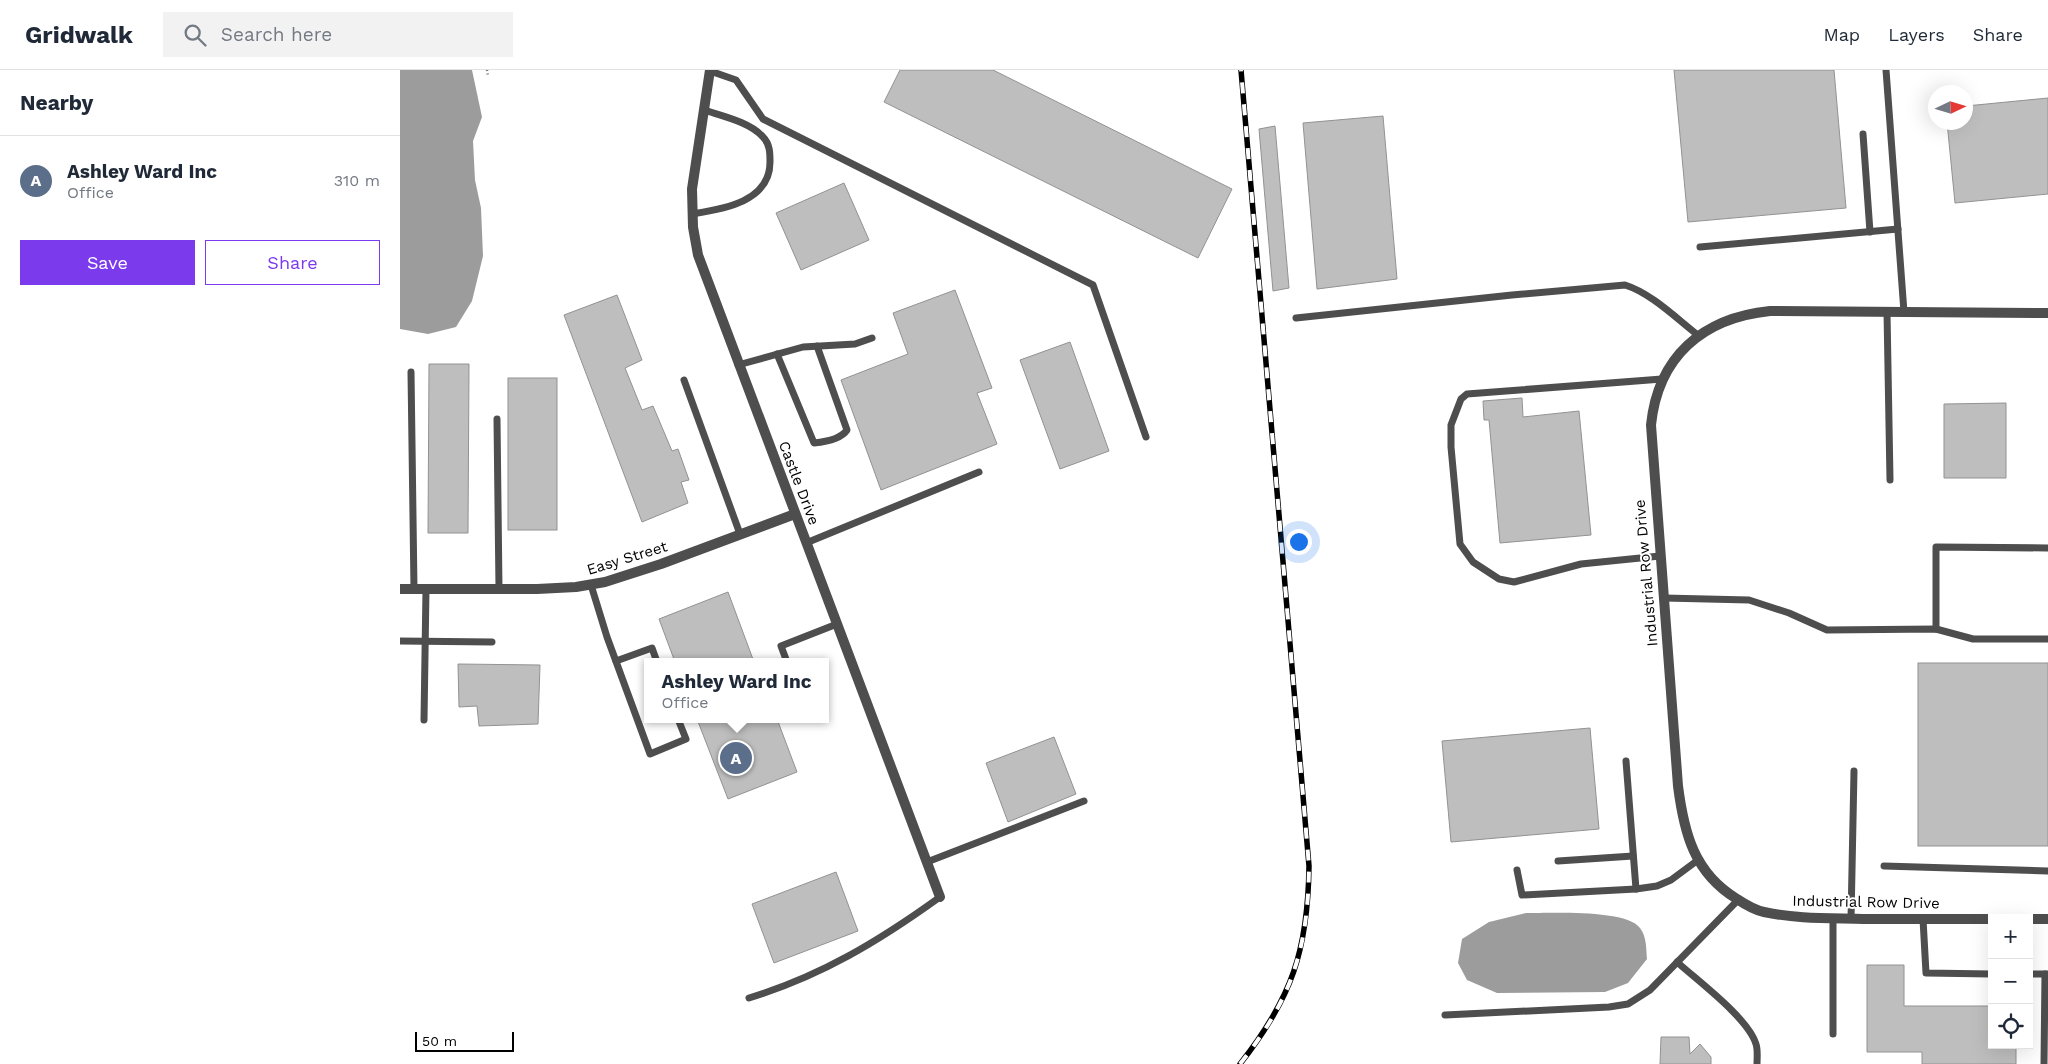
<!DOCTYPE html>
<html lang="en">
<head>
<meta charset="utf-8">
<style>
	:root { --surface:#fff; --page:#f2f2f3; --text:#1f2937; --muted:#747a83; --line:#e0e1e3; --accent:#7c3aed }
	body { margin:0; font-family:"Work Sans",sans-serif; background:var(--page); color:var(--text) }
	.controls { position:absolute; right:15px; bottom:15px; display:grid; overflow:hidden; border-radius:0px; box-shadow:0 5px 20px #0002 }
	.controls button { width:45px; height:45px; display:grid; place-items:center; padding:0; border:0; border-bottom:1px solid var(--line); background:var(--surface); color:var(--text); font:25px sans-serif }
	.compass { position:absolute; left:1528px; top:15px; width:45px; height:45px; border-radius:50%; background:var(--surface); box-shadow:0 5px 20px #0002; rotate:86deg }
	.scale { position:absolute; left:15px; bottom:12px; width:99px; box-sizing:border-box; padding-left:5px; border:2px solid #000; border-top:0; font-size:14px; line-height:18px; white-space:nowrap; color:#000; -webkit-text-stroke:4px #fff; paint-order:stroke }
	.you { position:absolute; left:898px; top:471px; width:18px; height:18px; margin:-12px; border:4px solid #fff; border-radius:50%; background:#1a73e8; box-shadow:0 0 0 8px #1a73e833 }
	.badge { display:grid; place-items:center; width:32px; height:32px; border-radius:50%; background:var(--accent); color:#fff; font-size:16px; font-weight:700 }
	.pin { position:absolute; translate:-50% -50%; border:2px solid #fff; box-shadow:0 1px 5px #0006 }
	.popup { position:absolute; left:244px; top:588px; width:185px; height:65px; box-sizing:border-box; display:grid; place-content:center; border-radius:0px; background:var(--surface); filter:drop-shadow(0 1px 4px #0005); font-size:16px; white-space:nowrap; color:var(--muted) }
	.popup b { font-size:19px; color:var(--text) }
	.popup::after { content:''; position:absolute; left:50%; top:100%; margin-left:-10px; border:10px solid transparent; border-top-color:var(--surface) }
	.list { margin:0; padding:0; list-style:none }
	h2 { display:flex; justify-content:space-between; align-items:center; height:65px; margin:0; padding:0 20px; font-size:21px }
	h2 small { font-size:16px; font-weight:400; color:var(--muted) }
	.list li { display:grid; grid-template-columns:32px 1fr auto; gap:15px; align-items:center; box-sizing:border-box; height:90px; padding:0 20px; border-top:1px solid var(--line) }
	.list b { display:block; font-size:19px; white-space:nowrap }
	.list p { margin:0; font-size:16px; white-space:nowrap; color:var(--muted) }
	.list em { font-size:16px; font-style:normal; color:var(--muted) }
	.actions { display:flex; gap:10px; padding:15px 20px }
	.actions a { flex:1; padding:11px 0; border:1px solid var(--accent); border-radius:0px; text-align:center; font-size:18px; color:var(--accent) }
	.actions .main { background:var(--accent); color:#fff }
	.icon { flex:none; width:28px; height:28px; fill:none; stroke:currentColor; stroke-width:2; stroke-linecap:round; stroke-linejoin:round }
	.map { position:relative; flex:none; width:1648px; height:994px; overflow:hidden }
	header { display:flex; align-items:center; gap:30px; box-sizing:border-box; height:70px; padding:0 25px; background:var(--surface); border-bottom:1px solid var(--line) }
	header strong { font-size:24px }
	nav { display:flex; gap:28px; margin-inline-start:auto; font-size:18px }
	.search { width:350px; height:45px; background:var(--page); display:flex; align-items:center; gap:12px; box-sizing:border-box; padding:0 18px; border-radius:0px; color:var(--muted); font-size:19px }
	main { display:flex }
	aside { flex:1; background:var(--surface) }
	.map>svg:first-child { display:block }
	.water { fill:#9c9c9c }
	.building { fill:#bebebe; stroke:#929292 }
	.lines { fill:none; stroke-linecap:round; stroke-linejoin:round }
	.path { stroke:#707070; stroke-width:2.5; stroke-dasharray:1 2.5; stroke-linecap:butt }
	.service { stroke:#4e4e4e; stroke-width:7 }
	.minor { stroke:#4e4e4e; stroke-width:10 }
	.rail-casing { stroke:#000; stroke-width:5.5 }
	.rail { stroke:#fff; stroke-width:4; stroke-dasharray:11; stroke-linecap:butt }
	.labels { text-anchor:middle; stroke-width:4; stroke-linejoin:round; paint-order:stroke }
	.street-label { font-size:15px; fill:#000; stroke:#fff }
</style>
</head>
<body>
<header>
<strong>Gridwalk</strong>
<div class="search"><svg class="icon" aria-label="search" viewBox="0 0 24 24"><circle cx="10" cy="10" r="6"/><path d="M15 15l6 6"/></svg>Search here</div>
<nav><a>Map</a><a>Layers</a><a>Share</a></nav>
</header>
<main>
<aside>
<h2>Nearby<small></small></h2>
<ul class="list">
<li><span class="badge" style="background:#5c6f8a">A</span><div><b>Ashley Ward Inc</b><p>Office</p></div><em>310 m</em></li>
</ul>
<div class="actions"><a class="main">Save</a><a>Share</a></div>
</aside>
<div class="map">
<svg width="1648" height="994" viewBox="0 0 1648 994">
	<rect width="100%" height="100%" fill="#fff"/>
	<!-- water -->
	<g class="water">
		<path d="M0,0H72L82,47L73,71L75,110L81,138L83,186L72,231L56,257L28,264L0,259Z"/>
		<path d="M1126,843C1149,843 1227,839 1240,858C1247,867 1246,879 1247,889L1228,913L1205,922L1097,923L1067,910L1058,893L1062,869L1089,852Z"/>
	</g>
	<!-- building -->
	<g class="building">
		<path d="M500,0H593L832,119L798,188L484,32Z"/>
		<path d="M1274,0H1434L1446,138L1288,152Z"/>
		<path d="M1648,28V124L1555,133L1547,52H1566V36Z"/>
		<path d="M983,46L997,209L917,219L903,53Z"/>
		<path d="M875,56L889,218L873,221L859,59Z"/>
		<path d="M444,113L469,170L401,200L376,143Z"/>
		<path d="M555,220L592,318L577,323L597,374L481,420L441,310L508,284L493,243Z"/>
		<path d="M217,225L242,290L225,298L242,340L253,336L272,381L278,379L289,410L281,412L288,433L242,452L164,245Z"/>
		<path d="M670,272L709,381L660,399L620,290Z"/>
		<path d="M29,294H69L68,463H28Z"/>
		<rect x="108" y="308" width="49" height="152"/>
		<path d="M1122,328L1123,347L1179,341L1191,465L1100,473L1089,350H1084L1083,331Z"/>
		<path d="M1606,333V408H1544V334Z"/>
		<path d="M328,522L354,592H275L259,549Z"/>
		<rect x="1518" y="593" width="130" height="183"/>
		<path d="M58,594L140,595L138,654L79,656L77,636L59,637Z"/>
		<path d="M297,649H377L397,702L328,729Z"/>
		<path d="M1190,658L1199,759L1051,772L1042,671Z"/>
		<path d="M654,667L676,724L608,752L586,693Z"/>
		<path d="M436,802L458,861L374,893L352,834Z"/>
		<path d="M1467,895H1504V936H1592V975H1616V994H1522V982H1467Z"/>
		<path d="M1261,967H1289L1290,984L1300,974L1311,987V994H1260Z"/>
	</g>
	<g class="lines">
		<!-- path -->
		<path class="path" d="M87,0L88,6"/>
		<!-- service -->
		<g class="service">
			<path d="M1486,0L1504,242"/>
			<path d="M310,1L336,10L363,49L693,215L746,367"/>
			<path d="M1463,64L1470,162"/>
			<path d="M292,144C323,139 370,132 370,92C370,83 370,74 363,67C350,52 322,46 304,40"/>
			<path d="M1300,177L1498,159"/>
			<path d="M1487,242L1490,410"/>
			<path d="M896,248L1112,225L1225,215C1251,223 1277,249 1299,266"/>
			<path d="M377,284L414,373C424,372 441,369 447,360L417,276"/>
			<path d="M338,295L403,277L455,274L472,268"/>
			<path d="M11,302L14,519"/>
			<path d="M284,310L340,464"/>
			<path d="M97,349L99,519"/>
			<path d="M406,473L579,402"/>
			<path d="M1260,486L1181,494L1114,512L1099,509L1073,492L1060,474L1051,377V355L1061,329L1067,324L1262,309"/>
			<path d="M191,515L207,567L250,684L286,669L278,649"/>
			<path d="M1264,528L1349,530L1389,543L1427,560L1536,559L1573,569H1648"/>
			<path d="M1536,559V477L1648,478"/>
			<path d="M0,571L92,572"/>
			<path d="M216,591L252,578L257,592"/>
			<path d="M387,592L381,576L437,554"/>
			<path d="M24,650L26,519"/>
			<path d="M1226,691L1236,819"/>
			<path d="M1158,791L1233,786"/>
			<path d="M527,792L684,731"/>
			<path d="M1484,796L1648,801"/>
			<path d="M1117,800L1122,825L1236,819L1257,816L1271,810L1298,790"/>
			<path d="M1433,848V964"/>
			<path d="M1451,849L1454,701"/>
			<path d="M1523,849L1526,903L1592,904"/>
			<path d="M1277,892C1298,911 1348,948 1356,974C1358,980 1357,988 1357,994"/>
			<path d="M1629,904H1648"/>
			<path d="M349,928C421,906 479,871 540,827"/>
			<path d="M1045,945L1209,937L1228,934L1250,920L1338,830"/>
			<path d="M1644,994L1645,904"/>
		</g>
		<!-- minor -->
		<g class="minor">
			<path d="M310,0L292,119L293,157L298,185L540,827"/>
			<path d="M0,519H137L176,517L205,512L261,494L395,444"/>
			<path d="M1592,849C1549,849 1506,849 1463,849C1431,848 1396,849 1364,842C1354,840 1346,835 1337,829C1294,803 1284,763 1278,716L1251,355C1258,287 1302,248 1370,241L1648,243"/>
			<path d="M1629,849H1648"/>
		</g>
		<defs>
			<path id="rail" d="M840,994C892,928 908,880 909,796L841,0"/>
		</defs>
		<!-- rail casing -->
		<use href="#rail" class="rail-casing"/>
		<!-- rail -->
		<use href="#rail" class="rail"/>
	</g>
	<g class="labels">
		<!-- street labels -->
		<g class="street-label">
			<text transform="translate(399 413) rotate(69)" y="5">Castle Drive</text>
			<text transform="translate(227 488) rotate(-17)" y="5">Easy Street</text>
			<text transform="translate(1246 503) rotate(-95)" y="5">Industrial Row Drive</text>
			<text transform="translate(1466 832) rotate(1)" y="5">Industrial Row Drive</text>
		</g>
	</g>
</svg>
<div class="controls">
<button>+</button>
<button>−</button>
<button><svg class="icon" aria-label="locate" viewBox="0 0 24 24"><circle cx="12" cy="12" r="6"/><path d="M12 2v4M12 18v4M2 12h4M18 12h4"/></svg></button>
</div>
<svg class="compass" viewBox="-18 -18 36 36"><path d="M0-13l5 13h-10z" fill="#e53935"/><path d="M0 13l5-13h-10z" fill="#747a83"/></svg>
<div class="scale">50 m</div>
<div class="you"></div>
<div class="pin badge" style="left:336px;top:688px;background:#5c6f8a">A</div>
<div class="popup"><b>Ashley Ward Inc</b>Office</div>
</div>
</main>
</body>
</html>
